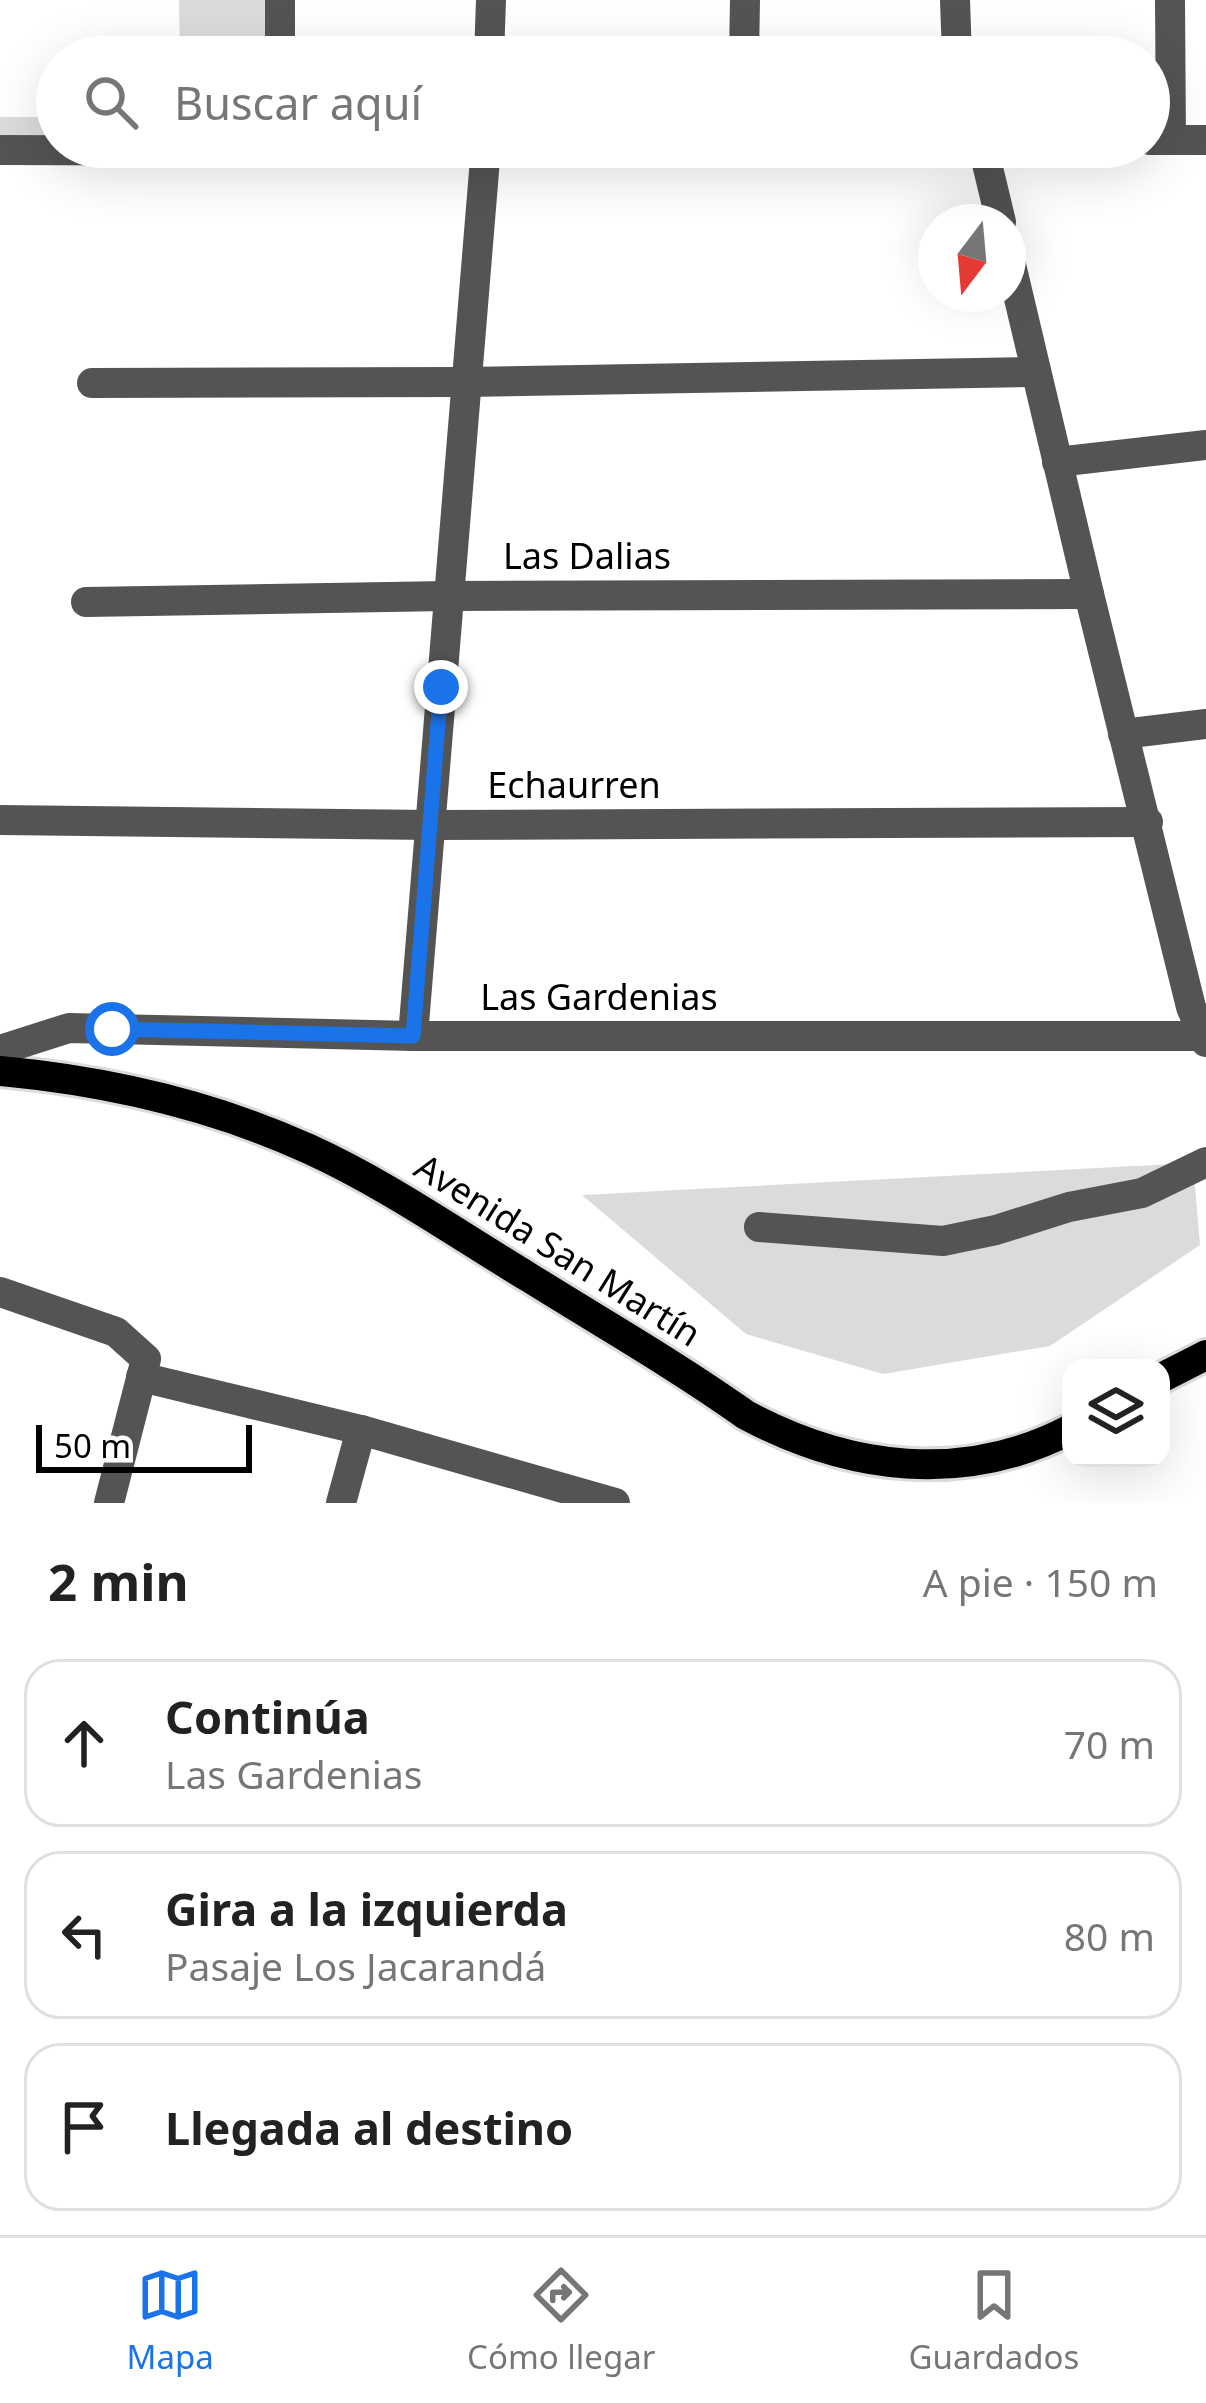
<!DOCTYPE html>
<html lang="es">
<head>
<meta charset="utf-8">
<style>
	:root { --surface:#fff; --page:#f6f6f6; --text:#222; --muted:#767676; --line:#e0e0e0; --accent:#1a73e8 }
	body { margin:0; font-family:"Noto Sans",sans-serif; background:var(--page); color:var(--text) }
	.controls { position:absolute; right:36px; bottom:36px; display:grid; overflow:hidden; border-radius:24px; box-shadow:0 12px 48px #0002 }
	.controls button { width:108px; height:108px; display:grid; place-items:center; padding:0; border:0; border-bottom:3px solid var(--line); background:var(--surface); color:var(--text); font:60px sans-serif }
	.compass { position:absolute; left:918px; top:204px; width:108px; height:108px; border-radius:50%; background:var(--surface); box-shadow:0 12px 48px #0002; rotate:196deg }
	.scale { position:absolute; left:36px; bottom:30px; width:216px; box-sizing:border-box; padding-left:12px; border:6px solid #000; border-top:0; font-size:33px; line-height:42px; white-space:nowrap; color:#000; -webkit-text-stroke:9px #fff; paint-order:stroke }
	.stop { position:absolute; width:36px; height:36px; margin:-27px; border:9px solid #1a73e8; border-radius:50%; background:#fff }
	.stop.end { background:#1a73e8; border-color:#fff; box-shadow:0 3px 12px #0008 }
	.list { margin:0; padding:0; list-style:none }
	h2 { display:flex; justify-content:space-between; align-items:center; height:156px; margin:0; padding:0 48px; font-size:51px }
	h2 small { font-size:39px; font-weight:400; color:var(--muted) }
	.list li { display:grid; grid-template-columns:78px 1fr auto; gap:36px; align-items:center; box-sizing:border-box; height:168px; margin:0 24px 24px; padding:0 24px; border:3px solid var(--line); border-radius:36px }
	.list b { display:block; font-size:45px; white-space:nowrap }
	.list p { margin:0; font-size:39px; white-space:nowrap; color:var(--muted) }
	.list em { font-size:39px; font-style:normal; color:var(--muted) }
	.icon { flex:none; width:66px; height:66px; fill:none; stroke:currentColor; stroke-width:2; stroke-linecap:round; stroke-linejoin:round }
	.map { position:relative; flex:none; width:1206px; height:1503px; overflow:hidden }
	.search { position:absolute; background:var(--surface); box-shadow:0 12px 48px #0002; left:36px; right:36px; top:36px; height:132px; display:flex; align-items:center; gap:30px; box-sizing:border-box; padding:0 42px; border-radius:66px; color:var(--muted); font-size:45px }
	.sheet { height:732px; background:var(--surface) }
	nav { display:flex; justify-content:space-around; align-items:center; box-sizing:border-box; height:168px; border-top:3px solid var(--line); background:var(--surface); font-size:33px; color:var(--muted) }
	nav a { display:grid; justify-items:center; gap:6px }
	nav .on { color:var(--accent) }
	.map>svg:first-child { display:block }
	.green { fill:#dbdbdb }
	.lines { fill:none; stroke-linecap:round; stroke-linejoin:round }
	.major-casing { stroke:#dbdbdb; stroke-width:36 }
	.minor { stroke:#545454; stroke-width:30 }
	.major { stroke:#000; stroke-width:30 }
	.route { stroke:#1a73e8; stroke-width:15 }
	.labels { text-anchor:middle; stroke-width:12; stroke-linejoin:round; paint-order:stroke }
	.street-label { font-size:36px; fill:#000; stroke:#fff }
</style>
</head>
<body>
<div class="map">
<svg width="1206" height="1503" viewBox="0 0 1206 1503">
	<rect width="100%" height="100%" fill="#fff"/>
	<!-- green -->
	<g class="green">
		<path d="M179,0H273L272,57H180Z"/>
		<rect x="0" y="117" width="57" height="24"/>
		<path d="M1193,1163L1200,1245L1050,1346L883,1374L746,1334L582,1195Z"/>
	</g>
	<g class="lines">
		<defs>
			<g id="major">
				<path d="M0,1071C108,1081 210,1104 309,1149C386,1184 457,1234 530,1278C602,1323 677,1366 746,1415C849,1470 964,1485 1071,1429"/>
				<path d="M1161,1378L1206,1355"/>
			</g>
		</defs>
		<!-- major casing -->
		<use href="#major" class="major-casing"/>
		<!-- minor -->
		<g class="minor">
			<path d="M280,0V57"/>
			<path d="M955,0L957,57"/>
			<path d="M1170,0L1171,140"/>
			<path d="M489,57L491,0"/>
			<path d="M744,57L745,0"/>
			<path d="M1149,140H1206"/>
			<path d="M983,147L1001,222"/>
			<path d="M0,150L280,151L502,147"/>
			<path d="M1008,252L1089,594L1191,1007L1206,1042"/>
			<path d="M92,383L465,382L1036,372"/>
			<path d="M1057,462L1206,445"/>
			<path d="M86,602L447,596L1089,594"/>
			<path d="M1123,734L1206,724"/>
			<path d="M0,820L431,825L1148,822"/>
			<path d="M413,1036L486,147"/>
			<path d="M0,1050L69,1028L413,1036H1201"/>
			<path d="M759,1227L943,1241L996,1230L1069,1207L1142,1193L1206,1162"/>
			<path d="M0,1292L116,1332L146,1359L109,1503"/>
			<path d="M141,1377L361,1430L615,1503"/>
			<path d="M341,1503L361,1430"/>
		</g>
		<!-- major -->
		<use href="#major" class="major"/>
	</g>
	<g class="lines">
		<!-- route -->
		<path class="route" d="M112,1029L413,1036L441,687"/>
	</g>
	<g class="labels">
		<!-- street labels -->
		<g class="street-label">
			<text x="587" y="569">Las Dalias</text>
			<text x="574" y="798">Echaurren</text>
			<text x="599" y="1010">Las Gardenias</text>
			<text transform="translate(558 1250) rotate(32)" y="13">Avenida San Martín</text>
		</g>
	</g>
</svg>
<div class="controls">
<button><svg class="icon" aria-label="layers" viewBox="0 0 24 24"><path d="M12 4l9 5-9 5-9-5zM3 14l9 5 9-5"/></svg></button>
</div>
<svg class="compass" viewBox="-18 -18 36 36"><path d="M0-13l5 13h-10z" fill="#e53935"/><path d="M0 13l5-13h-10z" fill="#767676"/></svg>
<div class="scale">50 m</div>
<div class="stop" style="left:112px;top:1029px"></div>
<div class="stop end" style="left:441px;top:687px"></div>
<div class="search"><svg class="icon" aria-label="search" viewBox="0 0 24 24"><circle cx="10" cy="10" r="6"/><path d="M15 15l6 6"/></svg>Buscar aquí</div>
</div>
<section class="sheet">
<h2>2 min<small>A pie · 150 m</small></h2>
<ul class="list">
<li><svg class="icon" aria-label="ahead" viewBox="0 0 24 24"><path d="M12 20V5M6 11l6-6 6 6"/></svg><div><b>Continúa</b><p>Las Gardenias</p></div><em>70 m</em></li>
<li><svg class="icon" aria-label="left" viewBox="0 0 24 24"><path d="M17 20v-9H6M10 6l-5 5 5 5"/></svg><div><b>Gira a la izquierda</b><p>Pasaje Los Jacarandá</p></div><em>80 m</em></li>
<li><svg class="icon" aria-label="arrive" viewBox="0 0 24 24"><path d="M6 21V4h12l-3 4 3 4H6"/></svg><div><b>Llegada al destino</b></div></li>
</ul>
</section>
<nav>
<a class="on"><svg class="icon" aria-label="map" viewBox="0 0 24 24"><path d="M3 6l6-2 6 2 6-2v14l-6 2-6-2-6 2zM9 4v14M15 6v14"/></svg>Mapa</a>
<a><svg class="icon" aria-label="directions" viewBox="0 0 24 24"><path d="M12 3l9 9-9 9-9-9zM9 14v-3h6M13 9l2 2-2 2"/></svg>Cómo llegar</a>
<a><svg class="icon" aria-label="saved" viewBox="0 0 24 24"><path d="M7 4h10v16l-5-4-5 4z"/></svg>Guardados</a>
</nav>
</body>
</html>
